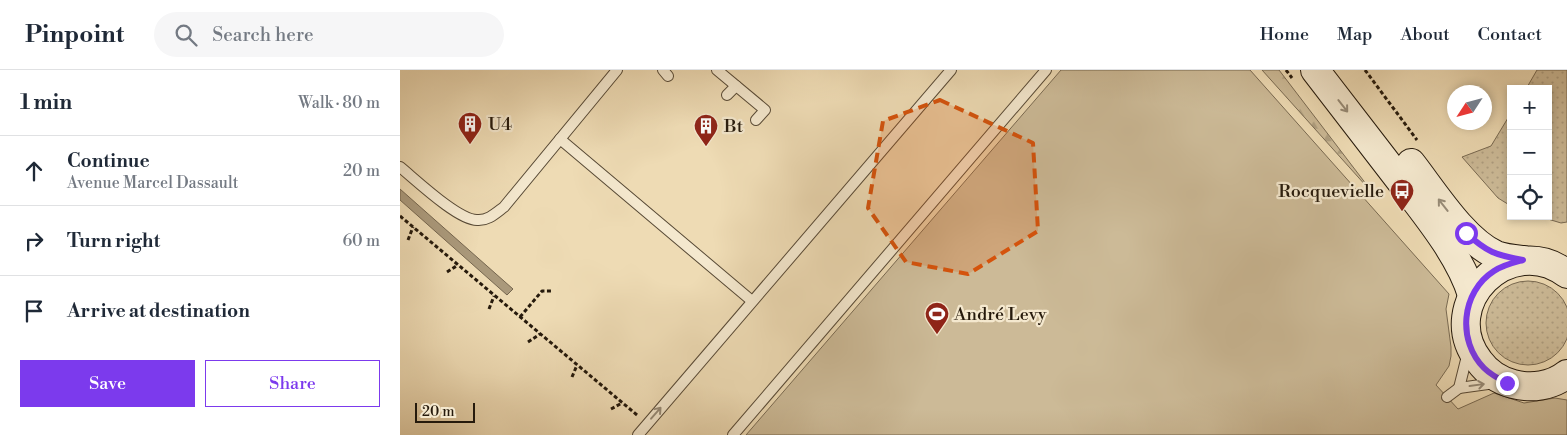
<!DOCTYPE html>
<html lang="en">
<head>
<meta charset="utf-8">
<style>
	:root { --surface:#fff; --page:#f6f6f7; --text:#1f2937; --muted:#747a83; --line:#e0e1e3; --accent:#7c3aed }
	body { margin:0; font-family:"Libre Bodoni",serif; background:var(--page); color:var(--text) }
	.controls { position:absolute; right:15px; top:15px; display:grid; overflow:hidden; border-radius:0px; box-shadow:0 2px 8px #0003 }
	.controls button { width:45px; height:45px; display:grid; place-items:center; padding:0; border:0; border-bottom:1px solid var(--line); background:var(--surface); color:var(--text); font:25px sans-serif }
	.compass { position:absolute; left:1047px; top:15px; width:45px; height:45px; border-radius:50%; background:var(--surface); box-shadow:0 2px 8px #0003; rotate:234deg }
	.scale { position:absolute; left:15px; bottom:12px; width:60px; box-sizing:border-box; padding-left:5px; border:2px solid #261a0c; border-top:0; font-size:14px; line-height:18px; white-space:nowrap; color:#261a0c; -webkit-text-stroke:4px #f4e8ce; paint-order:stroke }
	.stop { position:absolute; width:15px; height:15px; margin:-11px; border:4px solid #7c3aed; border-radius:50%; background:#fff }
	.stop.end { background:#7c3aed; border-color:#fff; box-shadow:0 1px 5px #0008 }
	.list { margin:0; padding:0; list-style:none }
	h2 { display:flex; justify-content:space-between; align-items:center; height:65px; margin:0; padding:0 20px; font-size:21px }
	h2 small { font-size:16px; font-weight:400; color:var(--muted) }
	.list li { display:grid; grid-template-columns:32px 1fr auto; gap:15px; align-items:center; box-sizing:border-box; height:70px; padding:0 20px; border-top:1px solid var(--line) }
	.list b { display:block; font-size:19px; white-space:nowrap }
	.list p { margin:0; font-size:16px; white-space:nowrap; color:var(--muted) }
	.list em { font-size:16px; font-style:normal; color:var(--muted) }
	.actions { display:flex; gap:10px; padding:15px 20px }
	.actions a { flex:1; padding:11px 0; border:1px solid var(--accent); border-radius:0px; text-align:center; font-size:18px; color:var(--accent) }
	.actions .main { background:var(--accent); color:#fff }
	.icon { flex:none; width:28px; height:28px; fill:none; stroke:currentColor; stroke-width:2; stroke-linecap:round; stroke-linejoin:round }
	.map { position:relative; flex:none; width:1167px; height:365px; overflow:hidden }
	header { display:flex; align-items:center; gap:30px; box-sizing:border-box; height:70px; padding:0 25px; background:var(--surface); border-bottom:1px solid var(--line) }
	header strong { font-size:24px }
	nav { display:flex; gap:28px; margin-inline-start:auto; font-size:18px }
	.search { width:350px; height:45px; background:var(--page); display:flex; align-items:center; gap:12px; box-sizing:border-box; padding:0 18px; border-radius:28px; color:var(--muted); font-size:19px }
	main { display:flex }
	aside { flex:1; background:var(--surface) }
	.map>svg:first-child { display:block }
	.grass { fill:url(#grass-dots); stroke:#796a52 }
	.forest { fill:url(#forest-firs); stroke:#796a52 }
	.pitch { fill:#ccba97; stroke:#796a52 }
	.water { fill:#aa997b; stroke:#75664f }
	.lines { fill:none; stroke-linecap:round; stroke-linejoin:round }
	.service-casing { stroke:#584a36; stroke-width:12 }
	.secondary-casing { stroke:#261a0c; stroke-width:30 }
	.path { stroke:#261a0c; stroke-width:3; stroke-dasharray:4 2.5; stroke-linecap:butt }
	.service { stroke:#f4e8ce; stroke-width:10 }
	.secondary { stroke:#f4e8ce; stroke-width:28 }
	.oneway { stroke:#978b77 }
	.route { stroke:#7c3aed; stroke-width:6 }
	.marked { fill:#d5530c; fill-opacity:0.2; stroke:#d5530c; stroke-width:4; stroke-dasharray:10 6; stroke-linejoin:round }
	.labels { text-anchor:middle; stroke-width:4.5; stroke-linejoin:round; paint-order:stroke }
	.poi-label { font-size:18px; fill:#261a0c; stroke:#f4e8ce; text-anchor:start }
</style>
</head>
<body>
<header>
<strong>Pinpoint</strong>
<div class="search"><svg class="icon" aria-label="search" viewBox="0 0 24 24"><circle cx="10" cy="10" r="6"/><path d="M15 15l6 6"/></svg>Search here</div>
<nav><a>Home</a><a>Map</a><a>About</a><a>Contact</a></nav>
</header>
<main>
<aside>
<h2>1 min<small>Walk · 80 m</small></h2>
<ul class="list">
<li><svg class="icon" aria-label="ahead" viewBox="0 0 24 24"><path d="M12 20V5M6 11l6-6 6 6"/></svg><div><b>Continue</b><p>Avenue Marcel Dassault</p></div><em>20 m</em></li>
<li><svg class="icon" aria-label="right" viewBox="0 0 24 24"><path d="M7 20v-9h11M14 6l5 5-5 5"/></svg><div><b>Turn right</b></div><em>60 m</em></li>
<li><svg class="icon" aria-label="arrive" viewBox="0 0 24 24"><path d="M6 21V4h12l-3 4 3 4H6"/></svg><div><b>Arrive at destination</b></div></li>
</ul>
<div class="actions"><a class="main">Save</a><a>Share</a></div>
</aside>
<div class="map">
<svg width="1167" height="365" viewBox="0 0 1167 365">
	<defs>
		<pattern id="grass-dots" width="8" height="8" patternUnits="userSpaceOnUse" patternTransform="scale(1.25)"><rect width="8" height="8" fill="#ccba97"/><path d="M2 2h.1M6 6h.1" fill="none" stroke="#af9f81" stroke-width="1.8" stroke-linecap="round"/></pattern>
		<pattern id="forest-firs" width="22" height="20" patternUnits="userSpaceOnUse" patternTransform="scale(1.25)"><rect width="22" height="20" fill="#ccba97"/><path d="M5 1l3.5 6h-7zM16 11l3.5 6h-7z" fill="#af9f81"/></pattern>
	</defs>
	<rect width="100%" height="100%" fill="#eedbb4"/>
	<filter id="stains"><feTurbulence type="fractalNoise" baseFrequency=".004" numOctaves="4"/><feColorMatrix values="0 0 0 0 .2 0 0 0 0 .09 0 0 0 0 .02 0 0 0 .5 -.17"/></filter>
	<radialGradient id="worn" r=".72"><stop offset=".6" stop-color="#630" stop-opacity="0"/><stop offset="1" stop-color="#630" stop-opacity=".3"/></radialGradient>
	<!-- grass -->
	<g class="grass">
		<path d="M1137,0H1167V152L1161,153L1138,146H1148V19H1126Z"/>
		<path d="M1111,43V136L1098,128L1062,87L1091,76Z"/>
		<circle cx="1128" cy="253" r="42"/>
	</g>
	<!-- forest -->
	<path class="forest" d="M862,0H879L976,127Z"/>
	<!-- pitch -->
	<path class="pitch" d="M661,0H850L1049,224L1046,239L1051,277V286L1049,296L1036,315L1058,339L1094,323L1124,333L1155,328L1167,330V365H346Z"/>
	<!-- water -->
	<path class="water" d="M0,119L113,219L107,225L0,130Z"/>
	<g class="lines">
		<defs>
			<g id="service">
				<path d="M263,0L268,6"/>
				<path d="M317,0L365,40L356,50"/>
				<path d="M327,25L336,16"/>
				<path d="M160,69L352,231"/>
				<path d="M0,97C16,110 58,150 77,150C88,151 96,143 104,137L217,0"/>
				<path d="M1068,282L1059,318L1095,313"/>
				<path d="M1047,327L1059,318"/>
				<path d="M238,365L551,0"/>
				<path d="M333,365L646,0"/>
			</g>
			<g id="secondary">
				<path d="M915,0C943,36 971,73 999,109C1025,143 1060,185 1072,225"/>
				<path d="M1011,93C1033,121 1063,170 1096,185C1104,188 1114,189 1123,190"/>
				<path d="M1167,204C1110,160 1035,234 1079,291C1087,302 1098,310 1113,314C1131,319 1152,316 1167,304"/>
			</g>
		</defs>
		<!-- service casing -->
		<use href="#service" class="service-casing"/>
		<!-- secondary casing -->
		<use href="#secondary" class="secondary-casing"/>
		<!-- path -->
		<g class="path">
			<path d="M886,0L892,8"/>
			<path d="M965,0L1017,70"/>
			<path d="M0,146L237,345"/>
			<path d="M8,170L13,157"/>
			<path d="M47,202L58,195"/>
			<path d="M89,239L94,226"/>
			<path d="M120,247L142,221H151"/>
			<path d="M128,272L140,264"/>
			<path d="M172,307L177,295"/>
			<path d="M211,339L222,333"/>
		</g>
		<!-- service -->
		<use href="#service" class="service"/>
		<!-- secondary -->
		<use href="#secondary" class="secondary"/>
	</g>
	<!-- one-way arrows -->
	<defs><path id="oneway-shaft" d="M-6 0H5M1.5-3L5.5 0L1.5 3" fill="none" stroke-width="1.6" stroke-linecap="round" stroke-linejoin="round" transform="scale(1.25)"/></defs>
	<g class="oneway">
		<use href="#oneway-shaft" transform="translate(943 36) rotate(52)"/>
		<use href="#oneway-shaft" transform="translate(1043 135) rotate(-128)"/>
		<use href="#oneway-shaft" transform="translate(1077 315) rotate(-8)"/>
		<use href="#oneway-shaft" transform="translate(256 343) rotate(-49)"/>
	</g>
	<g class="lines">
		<!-- route -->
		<path class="route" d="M1066,163C1087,182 1095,185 1123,190C1112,193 1103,195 1094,201C1061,222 1057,271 1084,298C1091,305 1099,309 1107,313"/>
	</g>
	<!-- marked area -->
	<path class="marked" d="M540,30L633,73L638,161L568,204L506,192L468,138L483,51Z"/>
	<!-- icons -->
	<defs>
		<symbol id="building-pin" viewBox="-11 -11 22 30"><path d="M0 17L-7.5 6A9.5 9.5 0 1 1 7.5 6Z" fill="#8f2418" stroke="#f4e8ce"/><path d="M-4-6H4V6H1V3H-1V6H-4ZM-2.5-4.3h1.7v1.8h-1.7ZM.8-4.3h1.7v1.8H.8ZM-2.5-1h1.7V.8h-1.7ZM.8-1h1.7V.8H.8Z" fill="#fff"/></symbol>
		<symbol id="bus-pin" viewBox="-11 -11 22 30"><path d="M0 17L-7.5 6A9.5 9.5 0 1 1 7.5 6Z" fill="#8f2418" stroke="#f4e8ce"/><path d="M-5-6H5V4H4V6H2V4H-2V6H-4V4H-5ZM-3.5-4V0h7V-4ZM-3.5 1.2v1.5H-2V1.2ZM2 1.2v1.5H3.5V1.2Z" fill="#fff"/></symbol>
		<symbol id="stadium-pin" viewBox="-11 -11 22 30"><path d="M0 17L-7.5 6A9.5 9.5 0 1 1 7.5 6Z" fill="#8f2418" stroke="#f4e8ce"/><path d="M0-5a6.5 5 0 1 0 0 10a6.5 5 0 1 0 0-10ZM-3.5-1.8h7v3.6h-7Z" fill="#fff"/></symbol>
	</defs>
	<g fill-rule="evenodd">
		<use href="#building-pin" x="56" y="40" width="28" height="38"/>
		<use href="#building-pin" x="292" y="42" width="28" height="38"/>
		<use href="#bus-pin" x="988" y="107" width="28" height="38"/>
		<use href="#stadium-pin" x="523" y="230" width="28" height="38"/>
	</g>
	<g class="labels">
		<!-- poi labels -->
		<g class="poi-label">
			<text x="88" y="60">U4</text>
			<text x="324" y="62">Bt</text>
			<text x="984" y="127" text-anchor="end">Rocquevielle</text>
			<text x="554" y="250">André Levy</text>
		</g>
	</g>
	<rect width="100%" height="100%" filter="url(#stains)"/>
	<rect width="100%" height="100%" fill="url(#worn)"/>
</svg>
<div class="controls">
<button>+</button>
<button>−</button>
<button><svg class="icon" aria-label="locate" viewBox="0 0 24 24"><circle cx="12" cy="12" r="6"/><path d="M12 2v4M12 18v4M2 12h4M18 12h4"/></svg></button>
</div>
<svg class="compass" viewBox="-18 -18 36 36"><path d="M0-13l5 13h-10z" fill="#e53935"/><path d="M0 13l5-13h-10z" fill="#747a83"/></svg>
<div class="scale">20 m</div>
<div class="stop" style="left:1066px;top:163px"></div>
<div class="stop end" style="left:1107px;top:313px"></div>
</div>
</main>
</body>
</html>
